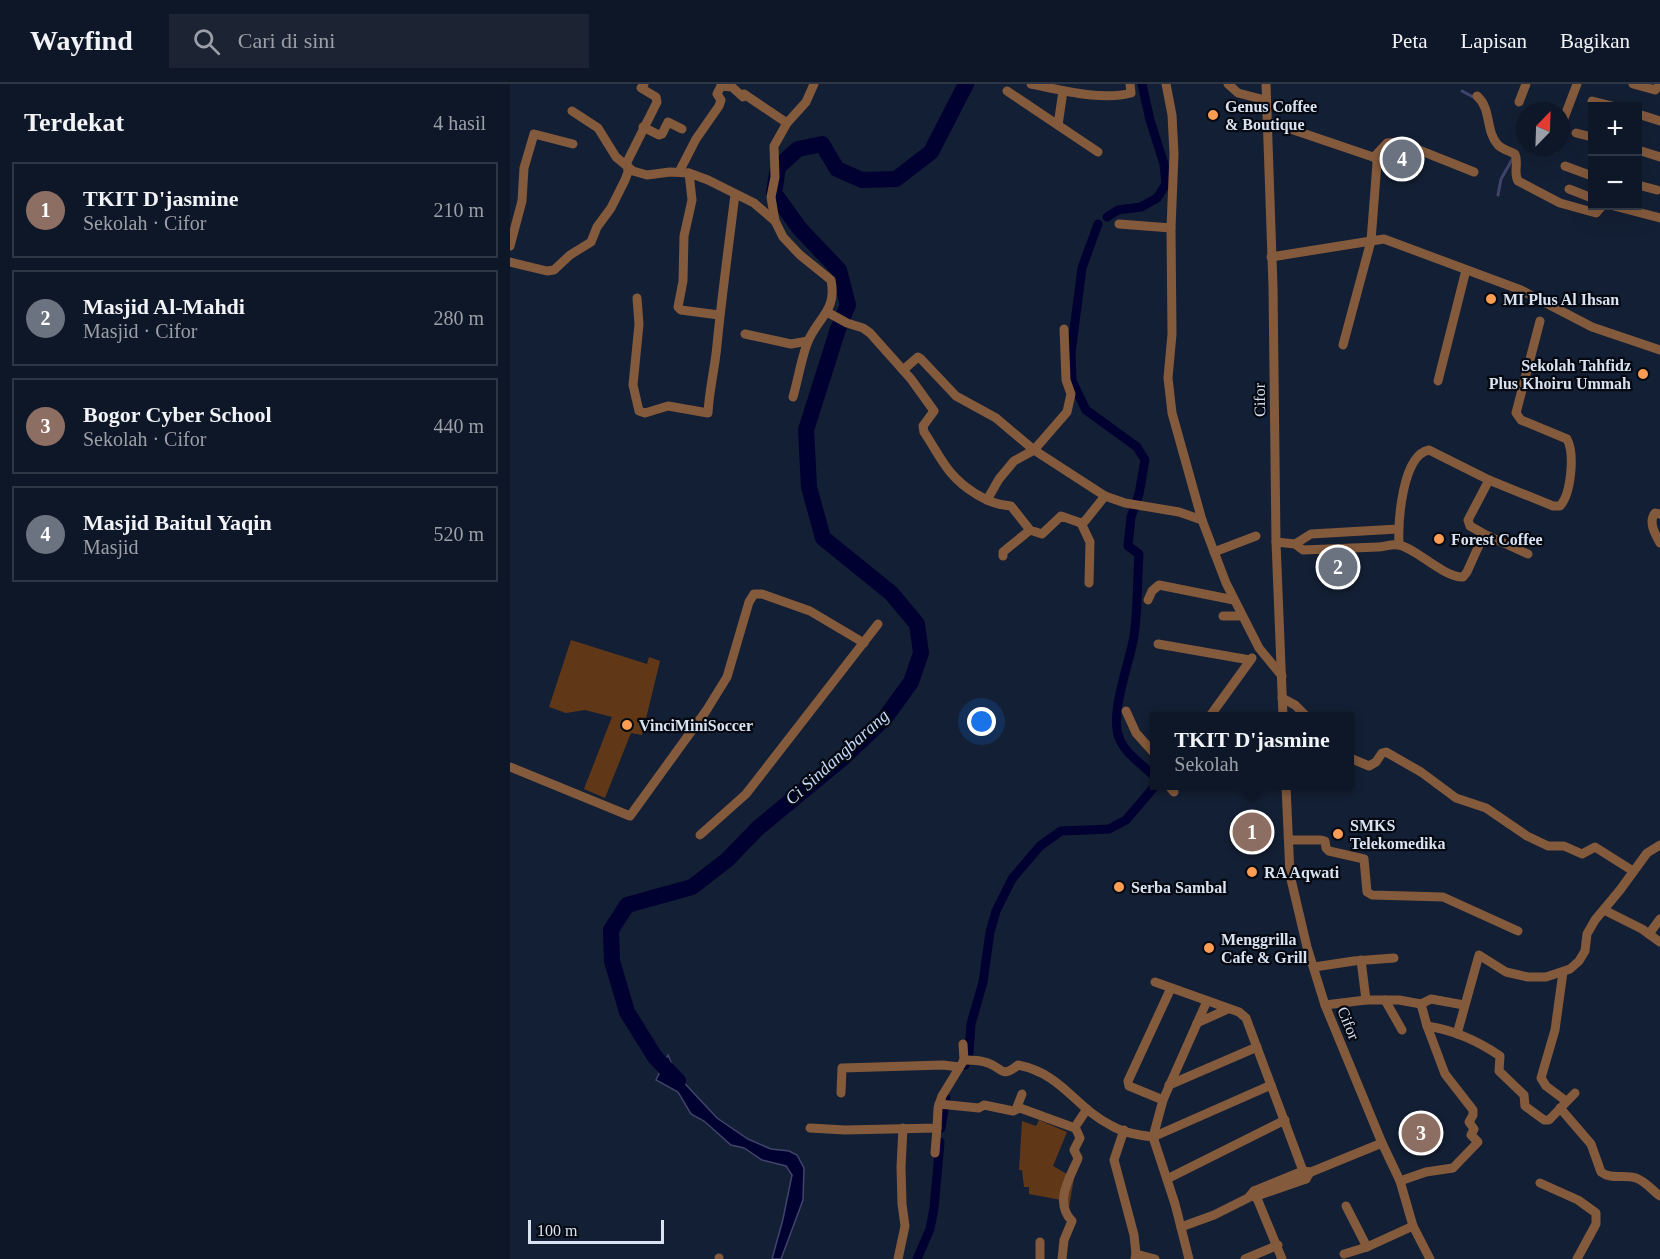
<!DOCTYPE html>
<html lang="id">
<head>
<meta charset="utf-8">
<style>
	:root { --surface:#0e1727; --page:#1c2433; --text:#f1f3f6; --muted:#9b9fa7; --line:#2e3644; --accent:#0f766e }
	body { margin:0; font-family:"Times New Roman",serif; background:var(--page); color:var(--text) }
	.controls { position:absolute; right:18px; top:18px; display:grid; overflow:hidden; border-radius:0px; box-shadow:0 6px 24px #0002 }
	.controls button { width:54px; height:54px; display:grid; place-items:center; padding:0; border:0; border-bottom:2px solid var(--line); background:var(--surface); color:var(--text); font:30px sans-serif }
	.compass { position:absolute; left:1006px; top:18px; width:54px; height:54px; border-radius:50%; background:var(--surface); box-shadow:0 6px 24px #0002; rotate:23deg }
	.scale { position:absolute; left:18px; bottom:15px; width:136px; box-sizing:border-box; padding-left:6px; border:3px solid #d9e2f0; border-top:0; font-size:16px; line-height:21px; white-space:nowrap; color:#d9e2f0; -webkit-text-stroke:4px #050912; paint-order:stroke }
	.you { position:absolute; left:472px; top:638px; width:21px; height:21px; margin:-15px; border:4px solid #fff; border-radius:50%; background:#1a73e8; box-shadow:0 0 0 9px #1a73e833 }
	.badge { display:grid; place-items:center; width:39px; height:39px; border-radius:50%; background:var(--accent); color:#fff; font-size:20px; font-weight:700 }
	.pin { position:absolute; translate:-50% -50%; border:3px solid #fff; box-shadow:0 2px 6px #0006 }
	.popup { position:absolute; left:640px; top:628px; width:204px; height:78px; box-sizing:border-box; display:grid; place-content:center; border-radius:0px; background:var(--surface); filter:drop-shadow(0 2px 4px #0005); font-size:20px; white-space:nowrap; color:var(--muted) }
	.popup b { font-size:22px; color:var(--text) }
	.popup::after { content:''; position:absolute; left:50%; top:100%; margin-left:-12px; border:12px solid transparent; border-top-color:var(--surface) }
	.list { margin:0; padding:0; list-style:none }
	h2 { display:flex; justify-content:space-between; align-items:center; height:78px; margin:0; padding:0 24px; font-size:26px }
	h2 small { font-size:20px; font-weight:400; color:var(--muted) }
	.list li { display:grid; grid-template-columns:39px 1fr auto; gap:18px; align-items:center; box-sizing:border-box; height:96px; margin:0 12px 12px; padding:0 12px; border:2px solid var(--line); border-radius:0px }
	.list b { display:block; font-size:22px; white-space:nowrap }
	.list p { margin:0; font-size:20px; white-space:nowrap; color:var(--muted) }
	.list em { font-size:20px; font-style:normal; color:var(--muted) }
	.icon { flex:none; width:33px; height:33px; fill:none; stroke:currentColor; stroke-width:2; stroke-linecap:round; stroke-linejoin:round }
	.map { position:relative; flex:none; width:1150px; height:1175px; overflow:hidden }
	header { display:flex; align-items:center; gap:36px; box-sizing:border-box; height:84px; padding:0 30px; background:var(--surface); border-bottom:2px solid var(--line) }
	header strong { font-size:28px }
	nav { display:flex; gap:33px; margin-inline-start:auto; font-size:21px }
	.search { width:420px; height:54px; background:var(--page); display:flex; align-items:center; gap:15px; box-sizing:border-box; padding:0 21px; border-radius:0px; color:var(--muted); font-size:22px }
	main { display:flex }
	aside { flex:1; background:var(--surface) }
	.map>svg:first-child { display:block }
	.green { fill:#613817 }
	.water { fill:#000130; stroke:#41446a; stroke-width:1.5 }
	.lines { fill:none; stroke-linecap:round; stroke-linejoin:round }
	.stream { stroke:#41446a; stroke-width:3 }
	.canal { stroke:#000130; stroke-width:9 }
	.river { stroke:#000130; stroke-width:16 }
	.minor { stroke:#845a3c; stroke-width:9 }
	.poi-dot { fill:#fc9d53; stroke:#050912; stroke-width:2 }
	.labels { text-anchor:middle; stroke-width:4.5; stroke-linejoin:round; paint-order:stroke }
	.poi-label { font-size:16px; font-weight:bold; fill:#d9e2f0; stroke:#050912; text-anchor:start }
	.street-label { font-size:16px; fill:#d9e2f0; stroke:#050912 }
	.water-label { font-size:18px; font-style:italic; fill:#c5d9fa; stroke:#050912 }
</style>
</head>
<body>
<header>
<strong>Wayfind</strong>
<div class="search"><svg class="icon" aria-label="search" viewBox="0 0 24 24"><circle cx="10" cy="10" r="6"/><path d="M15 15l6 6"/></svg>Cari di sini</div>
<nav><a>Peta</a><a>Lapisan</a><a>Bagikan</a></nav>
</header>
<main>
<aside>
<h2>Terdekat<small>4 hasil</small></h2>
<ul class="list">
<li><span class="badge" style="background:#8d6e63">1</span><div><b>TKIT D'jasmine</b><p>Sekolah · Cifor</p></div><em>210 m</em></li>
<li><span class="badge" style="background:#6b7280">2</span><div><b>Masjid Al-Mahdi</b><p>Masjid · Cifor</p></div><em>280 m</em></li>
<li><span class="badge" style="background:#8d6e63">3</span><div><b>Bogor Cyber School</b><p>Sekolah · Cifor</p></div><em>440 m</em></li>
<li><span class="badge" style="background:#6b7280">4</span><div><b>Masjid Baitul Yaqin</b><p>Masjid</p></div><em>520 m</em></li>
</ul>
</aside>
<div class="map">
<svg width="1150" height="1175" viewBox="0 0 1150 1175">
	<rect width="100%" height="100%" fill="#131f34"/>
	<!-- green -->
	<g class="green">
		<path d="M61,556L137,580L139,573L150,577L132,651L121,649L95,714L74,705L102,633L75,626L56,629L39,623Z"/>
		<path d="M529,1036L557,1048L543,1082L564,1094L558,1129L551,1116L519,1110V1103H514L512,1086H509L512,1037L526,1042Z"/>
	</g>
	<!-- water -->
	<path class="water" d="M158,971L166,990L207,1034L238,1055L261,1065L279,1067L287,1071L294,1084L293,1116L271,1175H262L273,1135L282,1091L276,1082L252,1076L234,1064L221,1061L194,1037L181,1030L168,1008L146,996Z"/>
	<g class="lines">
		<!-- stream -->
		<g class="stream">
			<path d="M952,7L965,14"/>
			<path d="M988,111L991,95L1003,74"/>
		</g>
		<!-- canal -->
		<g class="canal">
			<path d="M597,133L608,126L631,123L647,114L656,100L654,80L640,36L632,0"/>
			<path d="M588,140L572,184L561,269L562,297L576,326L627,363L635,376L629,410L621,433L618,462L629,470C627,497 628,525 624,552C620,579 598,631 610,656C616,670 633,681 644,692"/>
			<path d="M455,981L459,969L461,940L473,898L480,848L486,827L502,795L530,762L551,747L599,745L616,736L645,702"/>
			<path d="M431,1044L436,1014"/>
			<path d="M407,1175L420,1145L424,1124L430,1058"/>
		</g>
		<!-- river -->
		<path class="river" d="M168,997L145,973L117,928L102,877L101,846L117,821L182,803L217,776L248,744L334,673L375,634L401,598L411,569L407,540L381,509L313,454L299,403L296,346L328,245L338,221L329,186L290,145L264,109L268,83L288,65L312,60L327,85L352,96L386,95L421,68L456,0"/>
		<!-- minor -->
		<g class="minor">
			<path d="M213,0L211,2L222,3L233,13L234,10L277,39"/>
			<path d="M521,0C551,6 592,17 621,9L620,0"/>
			<path d="M656,0L662,31L664,70L661,144L662,250L658,294L662,329L692,436L716,499L749,564L772,592"/>
			<path d="M718,0L728,9L755,16"/>
			<path d="M756,0L763,203L766,458L773,632"/>
			<path d="M1123,0L1145,6L1150,0"/>
			<path d="M497,7L588,68"/>
			<path d="M967,12C982,25 975,47 988,61C992,65 999,67 1005,70C1009,79 1003,88 1008,97L1050,119L1086,129L1092,122"/>
			<path d="M1082,17L1102,22"/>
			<path d="M1009,18L1016,0"/>
			<path d="M62,27L88,44L106,73L123,87L137,91L160,88L179,89L198,96L244,119L265,137L273,153L290,171L321,196C327,225 310,232 299,255C292,270 288,296 283,313"/>
			<path d="M1128,30L1150,37"/>
			<path d="M757,37L866,74L867,79L861,157L874,155L1011,206L1082,243L1150,266"/>
			<path d="M548,41L553,7"/>
			<path d="M1051,42L1067,0"/>
			<path d="M133,43L149,51L152,50L158,38L172,45"/>
			<path d="M1066,49L1082,53"/>
			<path d="M1043,65V63"/>
			<path d="M1128,66L1150,73"/>
			<path d="M864,73L877,59L889,58L964,88"/>
			<path d="M1055,82L1082,92"/>
			<path d="M169,88L186,55L209,22L211,16L207,10L211,2"/>
			<path d="M179,89L182,116L174,152L173,197L168,223L171,226L209,231"/>
			<path d="M1128,101L1147,106"/>
			<path d="M1059,105L1082,114"/>
			<path d="M1104,122L1150,134"/>
			<path d="M265,137L261,113L265,93L264,62L277,39L296,18L304,0"/>
			<path d="M609,140L661,144"/>
			<path d="M0,162L12,117L14,84L24,50L63,60"/>
			<path d="M761,173L861,157L833,261"/>
			<path d="M0,178L37,187L44,186L60,171L81,158L87,143L101,124L115,96L118,88L117,78L147,18L146,13L131,4L134,0"/>
			<path d="M127,214L129,240L123,301L129,327L135,329L158,322L198,329C199,306 205,284 207,261C212,210 219,160 225,110"/>
			<path d="M317,228L337,239L353,244L360,249L401,295L424,327L413,342L414,348C432,375 437,392 466,410C478,417 487,421 501,422L520,446L532,450L551,432L571,439L575,437L595,412"/>
			<path d="M235,250L281,260L298,257"/>
			<path d="M393,286L408,273L411,275L446,312L486,334L524,366L595,412L615,419L669,428L692,436"/>
			<path d="M928,297L956,186"/>
			<path d="M979,396L1043,422H1050C1061,410 1065,370 1057,355L1011,336L1006,329L1030,237"/>
			<path d="M477,416L489,395L504,377L524,366L557,328L561,310L556,296L554,245"/>
			<path d="M1150,430L1145,429C1138,438 1145,450 1150,459"/>
			<path d="M571,439L580,458L579,499"/>
			<path d="M766,458L785,460L793,466C818,465 843,464 868,463C874,463 881,460 887,461C903,461 933,494 953,493L957,488L974,450L1018,470"/>
			<path d="M785,460L801,450L888,445"/>
			<path d="M889,460C888,438 892,371 919,366L979,396L958,436L960,442L974,450"/>
			<path d="M704,468L746,452"/>
			<path d="M493,472V468L520,446"/>
			<path d="M638,516L642,507L649,501L724,516"/>
			<path d="M713,532H732"/>
			<path d="M648,560L740,576"/>
			<path d="M772,614L785,621L796,632"/>
			<path d="M616,627L626,649L644,669"/>
			<path d="M700,632L742,574"/>
			<path d="M840,674L859,682L866,678L872,669L876,668L911,688L946,714L976,724L1017,752L1038,762H1054L1072,770L1085,763L1123,787"/>
			<path d="M0,683L120,732L196,627L217,593L239,518L244,510H252L300,527L354,559"/>
			<path d="M659,702L664,708"/>
			<path d="M776,702L780,791L797,863L815,921L872,1059L890,1097L903,1142L920,1175"/>
			<path d="M190,751L236,710L368,540"/>
			<path d="M779,756H811L815,757L816,764L819,767L854,775L857,808L862,811L933,813L1008,847"/>
			<path d="M1094,826L1132,845L1150,858"/>
			<path d="M1139,850L1150,835"/>
			<path d="M851,876L856,916"/>
			<path d="M804,883L844,877L884,874"/>
			<path d="M1053,888L1045,946L1031,994L1036,1002L1056,1017"/>
			<path d="M645,898L729,928L736,934L796,1095"/>
			<path d="M875,916L892,946"/>
			<path d="M815,921L856,916H889L911,920L921,915L954,921"/>
			<path d="M687,939L718,925"/>
			<path d="M917,942C943,946 968,957 990,972L989,987L1014,1011L1015,1022L1034,1036H1039L1065,1009"/>
			<path d="M947,950L969,871L996,888L1018,893H1036L1060,885L1069,877L1075,867L1077,850L1085,836L1110,806L1137,769L1150,761"/>
			<path d="M454,976C462,976 471,976 478,979C493,984 491,995 508,981C553,990 564,1023 602,1042C614,1049 629,1051 643,1053L761,1001"/>
			<path d="M659,1001L747,963"/>
			<path d="M331,1009L332,984L433,981L449,983"/>
			<path d="M653,1016L619,1002L618,997L661,904"/>
			<path d="M429,1020L469,1024L474,1021L503,1027L510,1024L562,1043H565L577,1025"/>
			<path d="M507,1023L512,1010"/>
			<path d="M1050,1024L1081,1060L1091,1088C1101,1096 1114,1090 1126,1094C1135,1097 1142,1106 1150,1112"/>
			<path d="M300,1044L335,1046L427,1044L428,1024L432,1012L454,976L453,960"/>
			<path d="M614,1046L604,1076L624,1151L626,1170L625,1175"/>
			<path d="M425,1069L427,1044"/>
			<path d="M657,1095L775,1036"/>
			<path d="M890,1097L916,1088L943,1084L968,1058L961,1051L964,1045L959,1038L963,1031V1026L935,990L917,942L911,920"/>
			<path d="M1030,1099L1068,1116L1086,1129V1140L1067,1175"/>
			<path d="M744,1107L772,1175"/>
			<path d="M744,1113L796,1095L799,1090"/>
			<path d="M836,1122L857,1163"/>
			<path d="M671,1143L704,1131L738,1114L744,1107L793,1087L801,1088L872,1059"/>
			<path d="M626,1170L645,1175"/>
			<path d="M834,1170L857,1163L903,1142"/>
			<path d="M209,1175V1174"/>
			<path d="M388,1175L395,1142L392,1120L391,1083L393,1044"/>
			<path d="M530,1175V1158"/>
			<path d="M552,1175L554,1156L562,1137C544,1119 559,1095 567,1077L568,1074L564,1066L570,1054L565,1043"/>
			<path d="M679,1175L665,1120L643,1053L653,1016L697,917"/>
			<path d="M735,1175L768,1161"/>
		</g>
	</g>
	<!-- markers -->
	<g class="poi-dot">
		<circle cx="703" cy="31" r="6"/>
		<circle cx="981" cy="215" r="6"/>
		<circle cx="1133" cy="290" r="6"/>
		<circle cx="929" cy="455" r="6"/>
		<circle cx="117" cy="641" r="6"/>
		<circle cx="828" cy="750" r="6"/>
		<circle cx="742" cy="788" r="6"/>
		<circle cx="609" cy="803" r="6"/>
		<circle cx="699" cy="864" r="6"/>
	</g>
	<g class="labels">
		<!-- poi labels -->
		<g class="poi-label">
			<text x="715" y="28">Genus Coffee<tspan x="715" dy="18">&amp; Boutique</tspan></text>
			<text x="993" y="221">MI Plus Al Ihsan</text>
			<text x="1121" y="287" text-anchor="end">Sekolah Tahfidz<tspan x="1121" dy="18">Plus Khoiru Ummah</tspan></text>
			<text x="941" y="461">Forest Coffee</text>
			<text x="129" y="647">VinciMiniSoccer</text>
			<text x="840" y="747">SMKS<tspan x="840" dy="18">Telekomedika</tspan></text>
			<text x="754" y="794">RA Aqwati</text>
			<text x="621" y="809">Serba Sambal</text>
			<text x="711" y="861">Menggrilla<tspan x="711" dy="18">Cafe &amp; Grill</tspan></text>
		</g>
		<!-- street labels -->
		<g class="street-label">
			<text transform="translate(749 316) rotate(-91)" y="6">Cifor</text>
			<text transform="translate(839 939) rotate(68)" y="6">Cifor</text>
		</g>
		<!-- water labels -->
		<g class="water-label">
			<text transform="translate(327 673) rotate(-42)" y="6">Ci Sindangbarang</text>
		</g>
	</g>
</svg>
<div class="controls">
<button>+</button>
<button>−</button>
</div>
<svg class="compass" viewBox="-18 -18 36 36"><path d="M0-13l5 13h-10z" fill="#e53935"/><path d="M0 13l5-13h-10z" fill="#9b9fa7"/></svg>
<div class="scale">100 m</div>
<div class="you"></div>
<div class="pin badge" style="left:742px;top:748px;background:#8d6e63">1</div>
<div class="popup"><b>TKIT D'jasmine</b>Sekolah</div>
<div class="pin badge" style="left:828px;top:483px;background:#6b7280">2</div>
<div class="pin badge" style="left:911px;top:1049px;background:#8d6e63">3</div>
<div class="pin badge" style="left:892px;top:75px;background:#6b7280">4</div>
</div>
</main>
</body>
</html>
